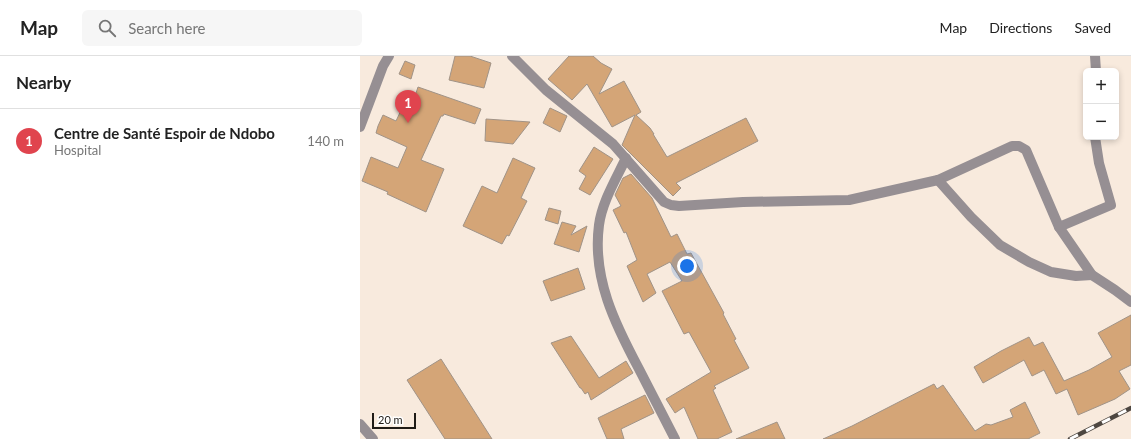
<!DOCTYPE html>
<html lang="en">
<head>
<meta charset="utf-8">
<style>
	:root { --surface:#fff; --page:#f6f6f6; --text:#222; --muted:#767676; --line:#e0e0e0; --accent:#b45309 }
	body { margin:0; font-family:Lato,sans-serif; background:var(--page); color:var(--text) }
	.controls { position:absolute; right:12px; top:12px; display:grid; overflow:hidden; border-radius:6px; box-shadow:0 2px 6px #0003 }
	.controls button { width:36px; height:36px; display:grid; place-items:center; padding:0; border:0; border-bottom:1px solid var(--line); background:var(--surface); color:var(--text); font:20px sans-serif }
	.scale { position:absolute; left:12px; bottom:10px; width:44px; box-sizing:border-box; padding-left:4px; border:2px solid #1f1b16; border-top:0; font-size:11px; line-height:14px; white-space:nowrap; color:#1f1b16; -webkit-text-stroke:3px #fff; paint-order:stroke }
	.you { position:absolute; left:327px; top:210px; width:14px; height:14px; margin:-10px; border:3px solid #fff; border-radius:50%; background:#1a73e8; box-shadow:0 0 0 6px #1a73e833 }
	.badge { display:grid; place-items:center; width:26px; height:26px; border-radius:50%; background:var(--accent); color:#fff; font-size:13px; font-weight:700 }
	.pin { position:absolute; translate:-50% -33px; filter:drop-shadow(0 1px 2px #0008) }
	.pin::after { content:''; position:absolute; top:21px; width:14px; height:12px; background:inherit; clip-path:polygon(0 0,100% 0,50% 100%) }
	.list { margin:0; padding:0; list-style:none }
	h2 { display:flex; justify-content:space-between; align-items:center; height:52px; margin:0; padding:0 16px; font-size:17px }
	h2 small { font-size:13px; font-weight:400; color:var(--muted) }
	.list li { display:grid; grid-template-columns:26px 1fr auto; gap:12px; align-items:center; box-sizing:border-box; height:64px; padding:0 16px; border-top:1px solid var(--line) }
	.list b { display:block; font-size:15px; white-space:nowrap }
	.list p { margin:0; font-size:13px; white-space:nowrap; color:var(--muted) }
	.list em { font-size:13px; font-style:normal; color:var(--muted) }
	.icon { flex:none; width:22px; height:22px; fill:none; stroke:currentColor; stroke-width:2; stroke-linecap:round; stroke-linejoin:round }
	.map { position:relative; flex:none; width:771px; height:383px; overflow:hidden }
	header { display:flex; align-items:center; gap:24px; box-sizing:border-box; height:56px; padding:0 20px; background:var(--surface); border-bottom:1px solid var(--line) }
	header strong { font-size:19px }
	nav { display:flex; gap:22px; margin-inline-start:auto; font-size:14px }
	.search { width:280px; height:36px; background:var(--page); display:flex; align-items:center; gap:10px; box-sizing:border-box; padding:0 14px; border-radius:6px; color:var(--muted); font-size:15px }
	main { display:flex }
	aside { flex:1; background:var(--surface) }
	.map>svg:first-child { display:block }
	.building { fill:#d4a577; stroke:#a09387 }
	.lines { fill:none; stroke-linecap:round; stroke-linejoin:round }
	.minor { stroke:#968f93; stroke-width:10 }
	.rail-casing { stroke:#4e4741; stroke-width:4.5 }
	.rail { stroke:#fff; stroke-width:3; stroke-dasharray:9; stroke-linecap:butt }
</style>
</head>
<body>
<header>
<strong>Map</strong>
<div class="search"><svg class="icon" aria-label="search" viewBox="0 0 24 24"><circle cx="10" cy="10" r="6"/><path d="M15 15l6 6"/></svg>Search here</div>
<nav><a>Map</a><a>Directions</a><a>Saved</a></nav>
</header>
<main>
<aside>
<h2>Nearby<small></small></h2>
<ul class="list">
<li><span class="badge" style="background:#e0444e">1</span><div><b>Centre de Santé Espoir de Ndobo</b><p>Hospital</p></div><em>140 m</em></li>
</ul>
</aside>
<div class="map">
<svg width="771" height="383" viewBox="0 0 771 383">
	<rect width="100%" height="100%" fill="#f8eadd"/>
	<!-- building -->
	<g class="building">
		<path d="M95,0H110L131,7L124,32L89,24Z"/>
		<path d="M209,0H233L241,7L252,13L239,38L264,25L281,56L276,59L290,72L294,78H293L307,101L386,62L398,85L316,127L321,132L313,140L262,89L275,59L252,71L227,28L212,44L188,23Z"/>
		<path d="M45,5L55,9L51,23L39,18Z"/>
		<path d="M58,31L121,53L115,68L84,58L83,60H81L61,104L84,113L66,156L27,138L28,136L2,125L11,101L38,112L47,91L16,77L18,70L23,59L36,65L45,46L52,49Z"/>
		<path d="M190,52L207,60L200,76L183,67Z"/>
		<path d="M126,63L170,66L153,88L125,85Z"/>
		<path d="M234,91L253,103L230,139L219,133L226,120L219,115Z"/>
		<path d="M153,102L175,112L161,142L167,145L149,180L147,179L142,188L103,170L122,130L137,137Z"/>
		<path d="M271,118L292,142L311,181L317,178L327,198L331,197L364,257L363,258L376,283L374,284L389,312L354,330L356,332L353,334L372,376L357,383H338L324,351L315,357L306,343L351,316L329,276L324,278L302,235L322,225L310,206L287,218L296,237L283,246L267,210L277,204L266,176L264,177L253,154L261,150L255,139L263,122Z"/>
		<path d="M189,152L201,155L198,168L185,164Z"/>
		<path d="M202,166L216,170L211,179L227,170L219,196L194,188Z"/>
		<path d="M218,212L225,233L191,245L183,225Z"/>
		<path d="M771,259V309L759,315L770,333L755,343L718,359L707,333L696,338L684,314L672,320L664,304L623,327L614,311L641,295L669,281L674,290L683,286L704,325L729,314L752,301L738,277Z"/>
		<path d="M211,280L239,322L266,305L273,317L231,344L228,336L225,338L221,332H220L191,287Z"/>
		<path d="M81,303L132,383H85L47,324Z"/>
		<path d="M574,328L577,333L583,329L615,375L626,368L631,369L653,361L650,354L665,346L680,377L668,383H463L492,370Z"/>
		<path d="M285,339L294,357L261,373L264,383H247L238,362Z"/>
		<path d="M417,366L425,383H376Z"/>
	</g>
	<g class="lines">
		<!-- minor -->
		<g class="minor">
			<path d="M152,0L186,34L253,88L304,146L311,149L319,150L383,146L489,144L578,124L652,90H659L666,94L699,171L732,219L755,234L771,246"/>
			<path d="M735,0L736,15"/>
			<path d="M0,71L23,10L29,0"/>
			<path d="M266,102C256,123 242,146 239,169C232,222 255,268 279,313C291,336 303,360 315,383"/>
			<path d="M578,124L611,161L640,189L669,206L691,216L716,220L732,219"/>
			<path d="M699,171L751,149L739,107L735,81"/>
			<path d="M0,368L13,383"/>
		</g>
		<defs>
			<path id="rail" d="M710,383L771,352"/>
		</defs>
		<!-- rail casing -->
		<use href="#rail" class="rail-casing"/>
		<!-- rail -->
		<use href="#rail" class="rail"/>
	</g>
</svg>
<div class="controls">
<button>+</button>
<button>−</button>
</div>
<div class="scale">20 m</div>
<div class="you"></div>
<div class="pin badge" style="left:48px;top:67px;background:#e0444e">1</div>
</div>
</main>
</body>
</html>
